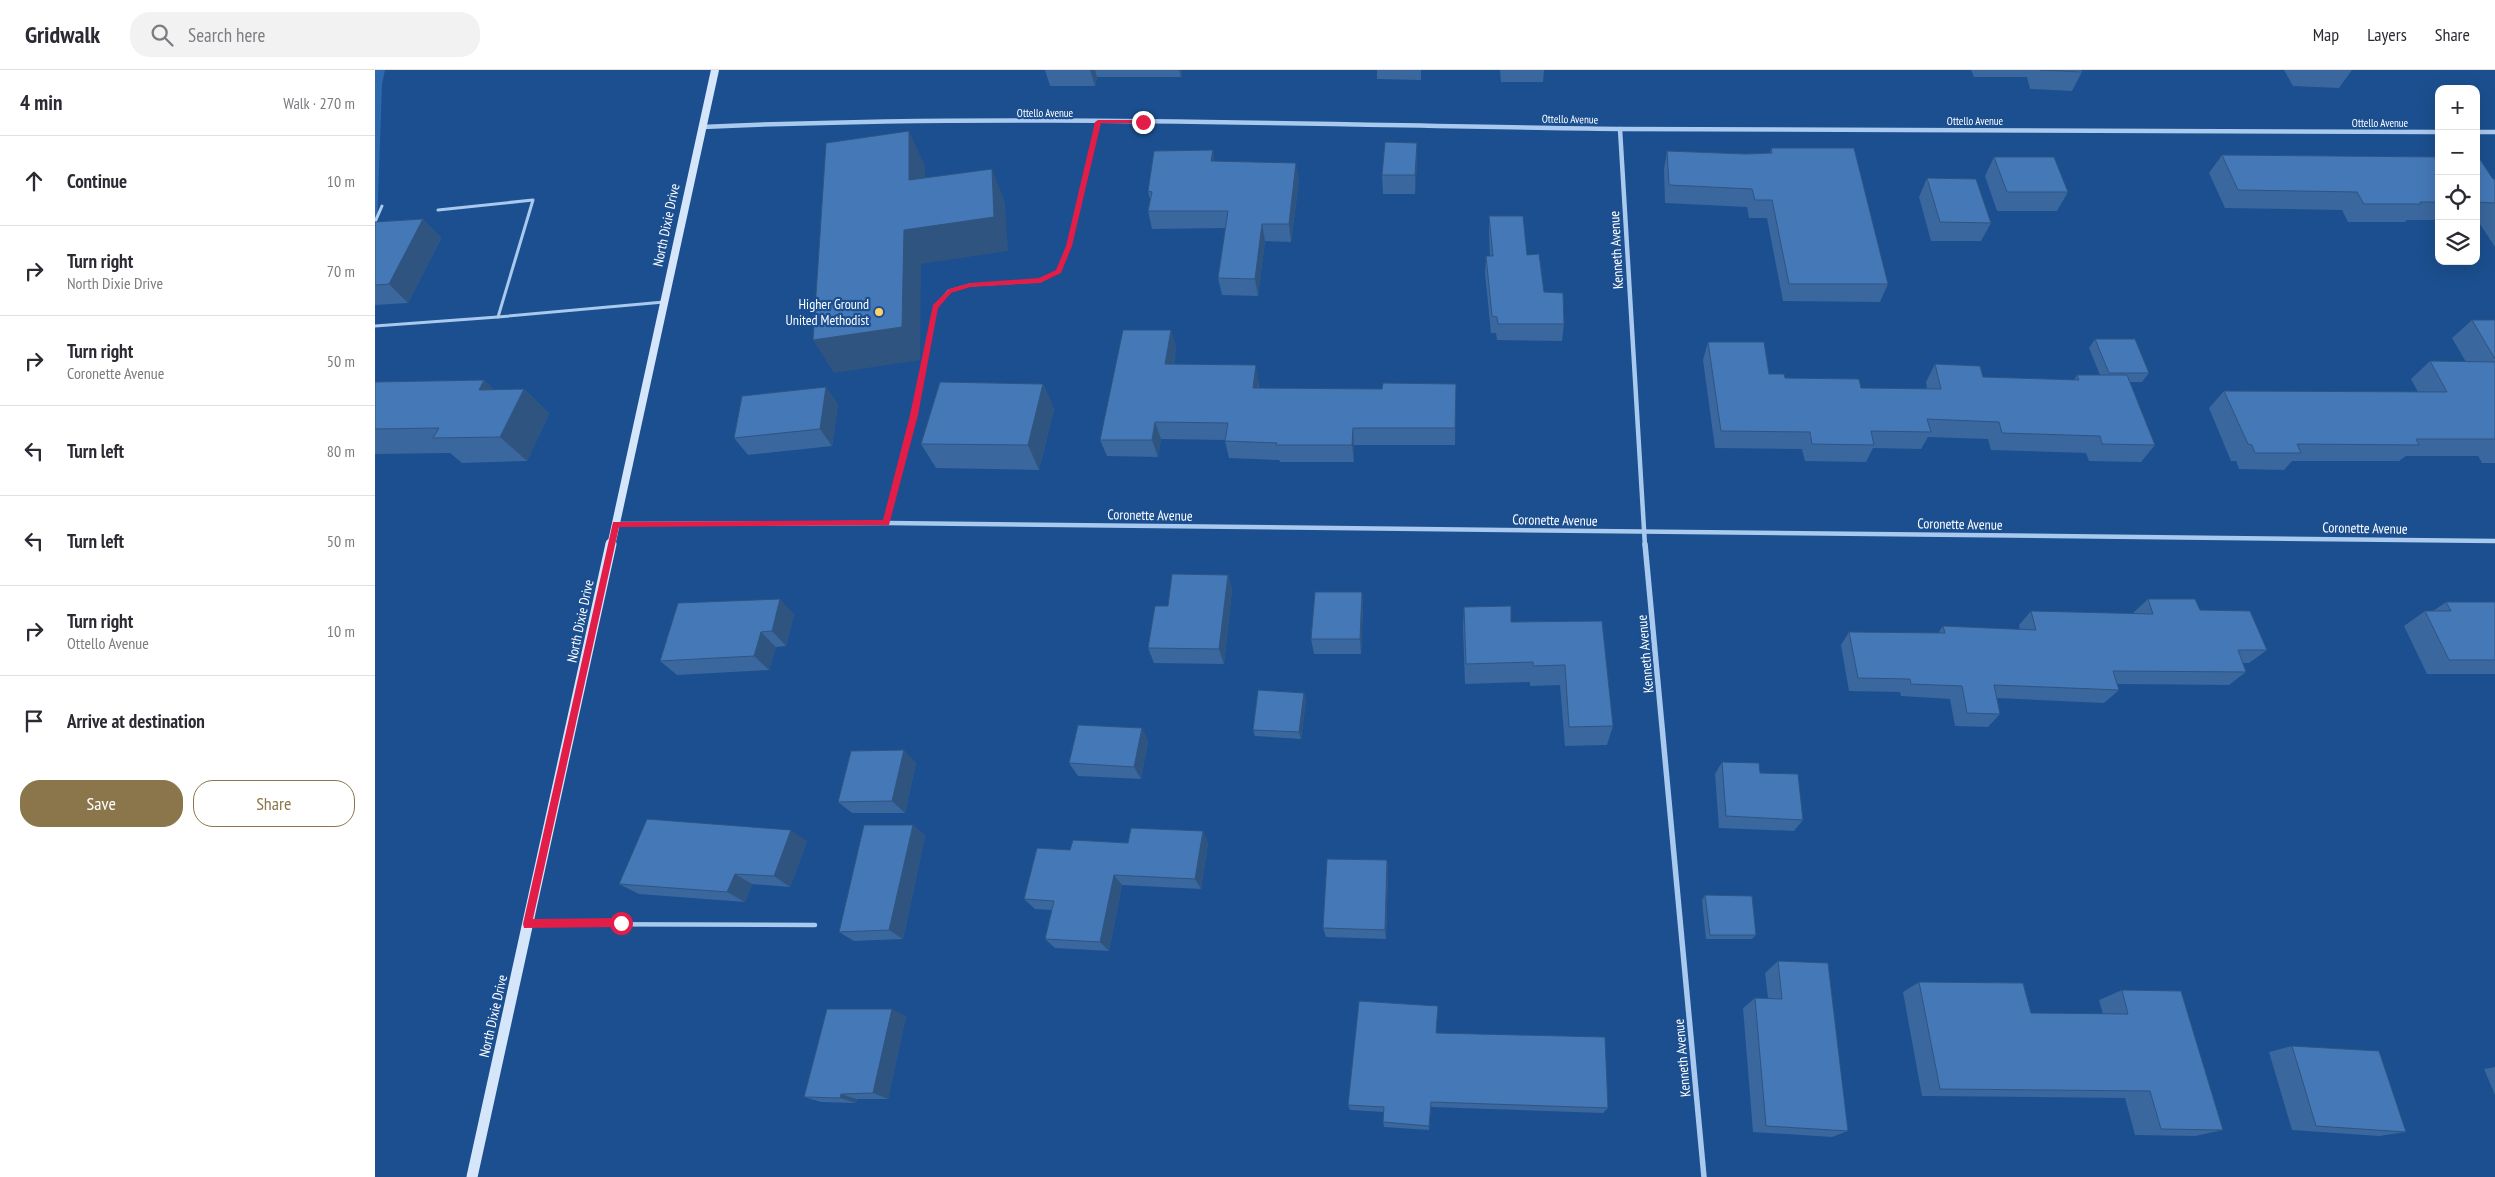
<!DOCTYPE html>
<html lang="en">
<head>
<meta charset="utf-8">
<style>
	:root { --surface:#fff; --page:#f2f2f3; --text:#2b2b33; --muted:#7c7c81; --line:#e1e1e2; --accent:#8a764a }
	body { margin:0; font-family:"PT Sans Narrow",sans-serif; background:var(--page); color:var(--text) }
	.controls { position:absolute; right:15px; top:15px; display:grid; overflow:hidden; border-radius:10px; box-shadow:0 5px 20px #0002 }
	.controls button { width:45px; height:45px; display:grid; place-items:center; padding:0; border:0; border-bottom:1px solid var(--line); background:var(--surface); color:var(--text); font:25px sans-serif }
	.stop { position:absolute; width:15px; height:15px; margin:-11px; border:4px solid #e11d48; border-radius:50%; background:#fff }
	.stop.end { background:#e11d48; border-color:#fff; box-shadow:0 1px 5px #0008 }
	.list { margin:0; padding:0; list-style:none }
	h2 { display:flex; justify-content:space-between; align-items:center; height:65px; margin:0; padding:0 20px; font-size:21px }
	h2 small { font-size:16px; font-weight:400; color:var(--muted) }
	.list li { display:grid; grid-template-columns:32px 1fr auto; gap:15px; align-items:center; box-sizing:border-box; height:90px; padding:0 20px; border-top:1px solid var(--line) }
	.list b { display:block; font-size:19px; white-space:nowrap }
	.list p { margin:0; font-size:16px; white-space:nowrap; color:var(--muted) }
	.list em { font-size:16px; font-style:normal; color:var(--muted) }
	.actions { display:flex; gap:10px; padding:15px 20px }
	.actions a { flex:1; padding:11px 0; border:1px solid var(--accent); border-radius:20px; text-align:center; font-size:18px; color:var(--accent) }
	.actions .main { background:var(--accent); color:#fff }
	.icon { flex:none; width:28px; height:28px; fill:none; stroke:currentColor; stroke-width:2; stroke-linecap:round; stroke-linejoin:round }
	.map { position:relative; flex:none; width:2120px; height:1107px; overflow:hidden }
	header { display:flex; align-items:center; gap:30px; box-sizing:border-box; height:70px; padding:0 25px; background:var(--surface); border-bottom:1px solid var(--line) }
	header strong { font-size:24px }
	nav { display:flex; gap:28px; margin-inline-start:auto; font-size:18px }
	.search { width:350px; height:45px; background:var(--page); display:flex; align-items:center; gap:12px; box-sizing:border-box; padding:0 18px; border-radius:20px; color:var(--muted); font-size:19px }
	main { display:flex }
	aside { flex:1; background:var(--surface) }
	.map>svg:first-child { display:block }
	.green { fill:#2e69ad }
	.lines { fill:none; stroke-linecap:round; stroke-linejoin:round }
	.service-far1 { stroke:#a9c9ee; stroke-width:3 }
	.service { stroke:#a9c9ee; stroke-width:4.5 }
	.minor-far1 { stroke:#a9c9ee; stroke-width:4.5 }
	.minor { stroke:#a9c9ee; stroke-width:5.5 }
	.secondary-far1 { stroke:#d6e6fa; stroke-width:8 }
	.secondary { stroke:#d6e6fa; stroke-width:11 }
	.wall { fill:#3a679d }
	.shaded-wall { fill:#305480 }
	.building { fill:#4478b7; stroke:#305480 }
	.route { fill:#e11d48 }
	.poi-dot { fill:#ffd166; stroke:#1b4f8f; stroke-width:2 }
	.labels { text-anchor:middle; stroke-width:4.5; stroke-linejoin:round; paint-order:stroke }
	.far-street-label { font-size:11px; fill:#fff; stroke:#1b4f8f }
	.street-label { font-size:14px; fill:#fff; stroke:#1b4f8f }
	.poi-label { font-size:14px; fill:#fff; stroke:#1b4f8f; text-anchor:end }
</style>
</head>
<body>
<header>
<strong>Gridwalk</strong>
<div class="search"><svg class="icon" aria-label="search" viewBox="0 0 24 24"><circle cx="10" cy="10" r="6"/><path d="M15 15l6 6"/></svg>Search here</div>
<nav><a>Map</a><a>Layers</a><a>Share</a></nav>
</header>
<main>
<aside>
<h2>4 min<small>Walk · 270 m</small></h2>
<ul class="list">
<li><svg class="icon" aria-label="ahead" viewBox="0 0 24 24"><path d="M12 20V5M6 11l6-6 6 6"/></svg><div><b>Continue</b></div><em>10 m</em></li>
<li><svg class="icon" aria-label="right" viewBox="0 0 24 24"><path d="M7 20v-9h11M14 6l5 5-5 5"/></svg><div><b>Turn right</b><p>North Dixie Drive</p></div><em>70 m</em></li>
<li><svg class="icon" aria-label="right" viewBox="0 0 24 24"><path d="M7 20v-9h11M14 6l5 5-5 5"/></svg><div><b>Turn right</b><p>Coronette Avenue</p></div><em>50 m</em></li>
<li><svg class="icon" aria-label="left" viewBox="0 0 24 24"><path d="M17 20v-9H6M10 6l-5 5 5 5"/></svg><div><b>Turn left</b></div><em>80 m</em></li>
<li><svg class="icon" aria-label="left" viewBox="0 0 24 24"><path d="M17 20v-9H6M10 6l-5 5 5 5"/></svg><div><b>Turn left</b></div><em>50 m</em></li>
<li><svg class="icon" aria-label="right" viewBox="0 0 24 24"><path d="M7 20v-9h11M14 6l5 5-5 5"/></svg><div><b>Turn right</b><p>Ottello Avenue</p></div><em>10 m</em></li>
<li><svg class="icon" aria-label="arrive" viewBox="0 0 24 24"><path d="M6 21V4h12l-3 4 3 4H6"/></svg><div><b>Arrive at destination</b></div></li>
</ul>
<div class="actions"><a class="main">Save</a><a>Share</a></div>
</aside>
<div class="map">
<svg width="2120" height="1107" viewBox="0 0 2120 1107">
	<rect width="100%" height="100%" fill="#1b4f8f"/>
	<!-- green -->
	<path class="green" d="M0,0H10L7,14L2,157L0,159Z"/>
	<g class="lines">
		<!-- service-far1 -->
		<g class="service-far1">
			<path d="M63,140L158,130L123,247L289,232"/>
			<path d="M0,152L7,136"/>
			<path d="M0,256L123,247"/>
			<path d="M512,453L539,345L560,237L574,221L595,215L665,211L684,201L694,175L723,51"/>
		</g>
		<!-- service -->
		<path class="service" d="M155,854L440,855"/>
		<!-- minor-far1 -->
		<g class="minor-far1">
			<path d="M327,57C632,43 938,55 1243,59C1517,62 1791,61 2064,62"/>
			<path d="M1245,59L1270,476"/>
			<path d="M2101,62H2120"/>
			<path d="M241,454L512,453L2120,471"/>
		</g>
		<!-- minor -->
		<path class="minor" d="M1270,474L1329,1107"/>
		<!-- secondary-far1 -->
		<path class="secondary-far1" d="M236,476L340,0"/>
		<!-- secondary -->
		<path class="secondary" d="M97,1107L236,474"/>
	</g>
	<!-- wall -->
	<g class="wall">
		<path d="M670,0H807L806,7H722L720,16H675Z"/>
		<path d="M1002,0H1046V10L1002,9Z"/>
		<path d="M1125,0H1169L1168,12H1126Z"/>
		<path d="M1596,0H1707V2L1697,21L1655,19L1652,7H1599Z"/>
		<path d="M1909,0H1977L1964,18L1918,16Z"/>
		<path d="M1396,78L1513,214L1505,232L1408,231L1392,148H1374L1372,137L1290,133L1289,99L1292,81L1371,84L1395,83Z"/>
		<path d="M1847,85L2064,87V150H2032L2030,152H1973L1967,140L1850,138L1834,103Z"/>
		<path d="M1619,87L1693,122L1682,141H1622L1610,106Z"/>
		<path d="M2101,88L2118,109H2120V177L2103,151H2101Z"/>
		<path d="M840,91L924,110L916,172L890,171L883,226L847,225L843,208L851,158L777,159L773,141L775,130L773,121Z"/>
		<path d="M1042,92L1040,124H1008L1007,105Z"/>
		<path d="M1552,108L1616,153L1606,171H1556L1544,127Z"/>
		<path d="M1114,146L1152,185L1169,222L1189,254L1187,271L1122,270L1121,263H1116L1110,203L1111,186H1115L1114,163Z"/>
		<path d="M48,149L66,168L33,233L0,235V152Z"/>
		<path d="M2097,250H2120V393H2107L2103,386H2031L2024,391H1917L1909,400L1864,399L1861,391H1856L1834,338L1849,321L2043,322L2036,309L2055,291L2091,292L2077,268Z"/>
		<path d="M796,260L801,278L799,294L884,312V318L1007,319L1081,314L1080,375H979V392H905L904,390L854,388L850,371V370L786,369L783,387L732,386L725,370Z"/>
		<path d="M1720,269L1774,303L1767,312H1755L1780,375L1766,392L1714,391L1711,383L1616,380L1613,369L1553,367L1546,379L1498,378L1491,392L1430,391L1427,379L1340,378L1328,290L1333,272L1394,304L1410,308L1486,318L1552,319L1551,312L1560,294L1608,307L1699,310L1702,305H1725L1714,278Z"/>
		<path d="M109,310L119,320L149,319L174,344L152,391L87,393L75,383L0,384V312Z"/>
		<path d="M668,314L679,339L664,400L561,398L546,374Z"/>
		<path d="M463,334L457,376L373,385L359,368Z"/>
		<path d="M853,505L857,520L849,594L779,593L773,578L793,536Z"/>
		<path d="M987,522L988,537L986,584H939L936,569Z"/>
		<path d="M1773,529L1825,540L1892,580L1874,593H1868L1871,602L1854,615L1742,614L1744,620L1729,633L1622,628L1625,644L1613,657L1580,656L1575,629L1526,626L1525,622L1474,621L1466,575L1474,562L1563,563L1568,556L1645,560L1644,555L1656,541L1758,544V543Z"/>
		<path d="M2071,532H2120V604H2052L2029,556L2050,541H2058Z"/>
		<path d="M1089,537L1136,552L1227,551L1238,656L1232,675L1190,676L1185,615L1155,616V612L1090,614L1088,558Z"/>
		<path d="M419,544L411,576L401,577L394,600L302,605L285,591Z"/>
		<path d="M929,623L931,630L926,669L880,666L878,660Z"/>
		<path d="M767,658L773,671L766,709L703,706L694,693Z"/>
		<path d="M1347,692L1385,703L1428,750L1419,761L1344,758L1340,704Z"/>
		<path d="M541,693L530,743H477L463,732Z"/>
		<path d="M538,755L550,766L528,869L479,871L464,862Z"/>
		<path d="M828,761L833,773L826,819L747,815L734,881L680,878L670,869L677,840L660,839L649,829L753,773Z"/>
		<path d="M432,771L415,817L377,814L370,832L264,824L244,814Z"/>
		<path d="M1012,790L1013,800L1011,869L951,867L948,858Z"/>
		<path d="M1330,825L1381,865L1377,869H1331L1327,830Z"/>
		<path d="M1403,891L1473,1061L1457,1067L1378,1062L1368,938L1380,928H1393L1390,903Z"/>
		<path d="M1544,912L1656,943L1728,944L1724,930L1747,920L1848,1060L1820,1066L1760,1065L1750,1028L1547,1026L1528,922Z"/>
		<path d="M1063,936L1061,963L1233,1038L1228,1043L1056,1037L1054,1060L1009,1057L1008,1052L1009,1042L975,1040L973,1035Z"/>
		<path d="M531,946L513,1029H482L481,1033L446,1032L429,1027Z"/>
		<path d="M1917,976L2031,1062L2004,1066L1917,1060L1894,982Z"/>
		<path d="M2120,997V1025L2109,999Z"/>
	</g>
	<!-- shaded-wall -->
	<g class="shaded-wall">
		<path d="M715,0H720L722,7L720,16Z"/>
		<path d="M804,0H807L806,7Z"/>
		<path d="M534,61L550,96V145L534,110Z"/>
		<path d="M1042,73V92L1040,124V105Z"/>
		<path d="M838,80L841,98L836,91Z"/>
		<path d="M921,93L924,110L916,172L914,154Z"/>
		<path d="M617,99L630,133L633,181L546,194L545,290L459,303L438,270L529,160Z"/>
		<path d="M48,149L66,168L33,233L14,214Z"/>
		<path d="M887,154L890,171L883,226L880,209Z"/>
		<path d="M796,260L801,278L796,311L790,294Z"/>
		<path d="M881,295L884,312L881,336L878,318Z"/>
		<path d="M109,310L136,335L104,320Z"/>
		<path d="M668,314L679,339L664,400L653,375Z"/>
		<path d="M451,317L463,334L457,376L445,359Z"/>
		<path d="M149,319L174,344L152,391L125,367Z"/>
		<path d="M780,352L786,369L783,387L777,370Z"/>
		<path d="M978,358L979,375V392L977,375Z"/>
		<path d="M853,505L857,520L849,594L844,579Z"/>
		<path d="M987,522L988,537L986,584L985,569Z"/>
		<path d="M405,529L419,544L411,576L397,561Z"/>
		<path d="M386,562L401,577L394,600L379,586Z"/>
		<path d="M929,623L931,630L926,669L924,662Z"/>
		<path d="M767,658L773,671L766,709L759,697Z"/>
		<path d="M529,680L541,693L530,743L517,731Z"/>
		<path d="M538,755L550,766L528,869L514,860Z"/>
		<path d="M416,760L432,771L415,817L399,806Z"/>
		<path d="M828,761L833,773L826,819L820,809Z"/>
		<path d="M1012,790L1013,800L1011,869L1010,860Z"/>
		<path d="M360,804L377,814L370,832L352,822Z"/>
		<path d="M739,805L747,815L734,881L725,872Z"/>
		<path d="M517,939L531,946L513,1029L498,1023Z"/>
		<path d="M466,1024L482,1029L481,1033L465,1028Z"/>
	</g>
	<!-- building -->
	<g class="building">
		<path d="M1665,0H1707V2Z"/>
		<path d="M534,61V110L617,99L619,147L529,160L527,257L438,270L451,73Z"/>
		<path d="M1010,72L1042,73L1040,105H1007Z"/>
		<path d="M1396,78H1479L1513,214H1414L1397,130H1380L1377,119L1294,115L1292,81L1371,84L1397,83Z"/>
		<path d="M838,80L836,91L921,93L914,154H887L880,209L843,208L853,141H773L777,122L773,121L779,81Z"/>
		<path d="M1847,85L2064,87V132H2045L2046,134H1989L1982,122L1863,120Z"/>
		<path d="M1619,87H1679L1693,122H1632Z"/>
		<path d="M2101,88H2104L2118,109H2120V133L2101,132Z"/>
		<path d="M1552,108L1601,109L1616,153L1565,152Z"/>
		<path d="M1114,146H1148L1152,185L1164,184L1169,222L1188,223L1189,254H1123L1122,247L1117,246L1111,186H1118Z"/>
		<path d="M48,149L14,214L0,215V152Z"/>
		<path d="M2097,250H2120V289Z"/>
		<path d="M748,260H796L790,294L881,295L878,318L1007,319L1008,313L1081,314L1080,358H978L977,375H901L902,373L850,371L853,353L780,352L777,370H725Z"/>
		<path d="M1720,269H1760L1774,303H1734Z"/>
		<path d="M1333,272H1389L1394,304H1409L1410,308L1484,309L1486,318L1566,319L1560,294L1605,296L1608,307L1704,310L1702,305H1752L1780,375L1727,374L1725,366L1627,363L1624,352L1552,349L1556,362L1496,361L1499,375L1437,374L1435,362L1346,361Z"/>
		<path d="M2055,291L2120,292V369H2041L2044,375L1922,374L1926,383H1880L1877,375L1873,374L1849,321L2072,322Z"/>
		<path d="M109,310L104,320L149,319L125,367L58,368L64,358L0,359V312Z"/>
		<path d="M565,312L668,314L653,375L546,374Z"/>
		<path d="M451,317L445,359L359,368L367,326Z"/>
		<path d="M797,504L853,505L844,579L773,578L780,536H793Z"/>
		<path d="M940,522H987L985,569H936Z"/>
		<path d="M405,529L397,561L386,562L379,586L285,591L303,533Z"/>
		<path d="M1773,529H1820L1825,540L1875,541L1892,580H1863L1871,602L1738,601L1744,620L1619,615L1625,644L1592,643L1587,616L1536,614L1535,609L1483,608L1474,562L1570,563L1568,556L1661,560L1656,541L1778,544Z"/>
		<path d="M2071,532H2120V590H2074L2050,541H2076Z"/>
		<path d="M1136,536V552L1227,551L1238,656L1194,657L1190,595L1158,596V592L1091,594L1089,537Z"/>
		<path d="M883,620L929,623L924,662L878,660Z"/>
		<path d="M703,655L767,658L759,697L694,693Z"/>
		<path d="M529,680L517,731L463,732L476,681Z"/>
		<path d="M1347,692L1384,693L1385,703L1423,704L1428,750L1351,746Z"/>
		<path d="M272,749L416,760L399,806L360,804L352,822L244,814Z"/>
		<path d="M489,755H538L514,860L464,862Z"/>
		<path d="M756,758L828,761L820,809L739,805L725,872L670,869L679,831L649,829L662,778L695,780L698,770L753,773Z"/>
		<path d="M952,789L1012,790L1010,860L948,858Z"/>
		<path d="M1330,825L1377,826L1381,865H1335Z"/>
		<path d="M1403,891L1453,893L1473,1061L1391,1056L1380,928L1407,929Z"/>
		<path d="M1544,912L1648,913L1656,943L1753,944L1747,920L1806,921L1848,1060L1786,1059L1775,1021L1565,1019Z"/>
		<path d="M984,931L1063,936L1061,963L1230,967L1233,1038L1056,1032L1054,1056L1008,1052L1009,1037L973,1035Z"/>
		<path d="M452,939H517L498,1023L466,1024L465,1028L429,1027Z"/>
		<path d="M1917,976L2004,981L2031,1062L1941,1056Z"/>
	</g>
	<!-- route -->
	<path class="route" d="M723,50H768L771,52L768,53H726L697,176L686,203L665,213L595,217L576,223L563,238L543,345L514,455L244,457L158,849L246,848L251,853L246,857L149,858L148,854L238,452L508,450L535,345L558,235L574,219L595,213L664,208L681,200L691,176L720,52Z"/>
	<!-- markers -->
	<circle class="poi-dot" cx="504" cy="242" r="5"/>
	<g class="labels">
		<!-- far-street labels -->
		<g class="far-street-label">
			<text x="670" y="47">Ottello Avenue</text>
			<text transform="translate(1195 49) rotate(1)" y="4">Ottello Avenue</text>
			<text x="1600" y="55">Ottello Avenue</text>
			<text x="2005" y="57">Ottello Avenue</text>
		</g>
		<!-- street labels -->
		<g class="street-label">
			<text transform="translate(291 155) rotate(-78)" y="5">North Dixie Drive</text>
			<text transform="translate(1241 180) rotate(-93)" y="5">Kenneth Avenue</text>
			<text transform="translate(775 445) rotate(1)" y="5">Coronette Avenue</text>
			<text transform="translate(1180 450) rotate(1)" y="5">Coronette Avenue</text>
			<text transform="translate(1585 454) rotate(1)" y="5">Coronette Avenue</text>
			<text transform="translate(1990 458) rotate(1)" y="5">Coronette Avenue</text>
			<text transform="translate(205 551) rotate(-78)" y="5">North Dixie Drive</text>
			<text transform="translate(1270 584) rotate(-95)" y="5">Kenneth Avenue</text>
			<text transform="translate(118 946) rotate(-77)" y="5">North Dixie Drive</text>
			<text transform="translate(1307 988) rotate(-95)" y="5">Kenneth Avenue</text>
		</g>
		<!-- poi labels -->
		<g class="poi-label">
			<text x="494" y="239">Higher Ground<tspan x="494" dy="16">United Methodist</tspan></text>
		</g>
	</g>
</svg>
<div class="controls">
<button>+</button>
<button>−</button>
<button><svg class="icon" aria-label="locate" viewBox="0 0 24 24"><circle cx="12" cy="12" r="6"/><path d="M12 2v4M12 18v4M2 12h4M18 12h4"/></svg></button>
<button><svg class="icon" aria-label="layers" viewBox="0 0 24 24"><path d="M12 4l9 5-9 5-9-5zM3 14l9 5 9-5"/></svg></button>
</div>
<div class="stop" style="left:246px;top:853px"></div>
<div class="stop end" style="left:768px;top:52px"></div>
</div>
</main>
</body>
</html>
